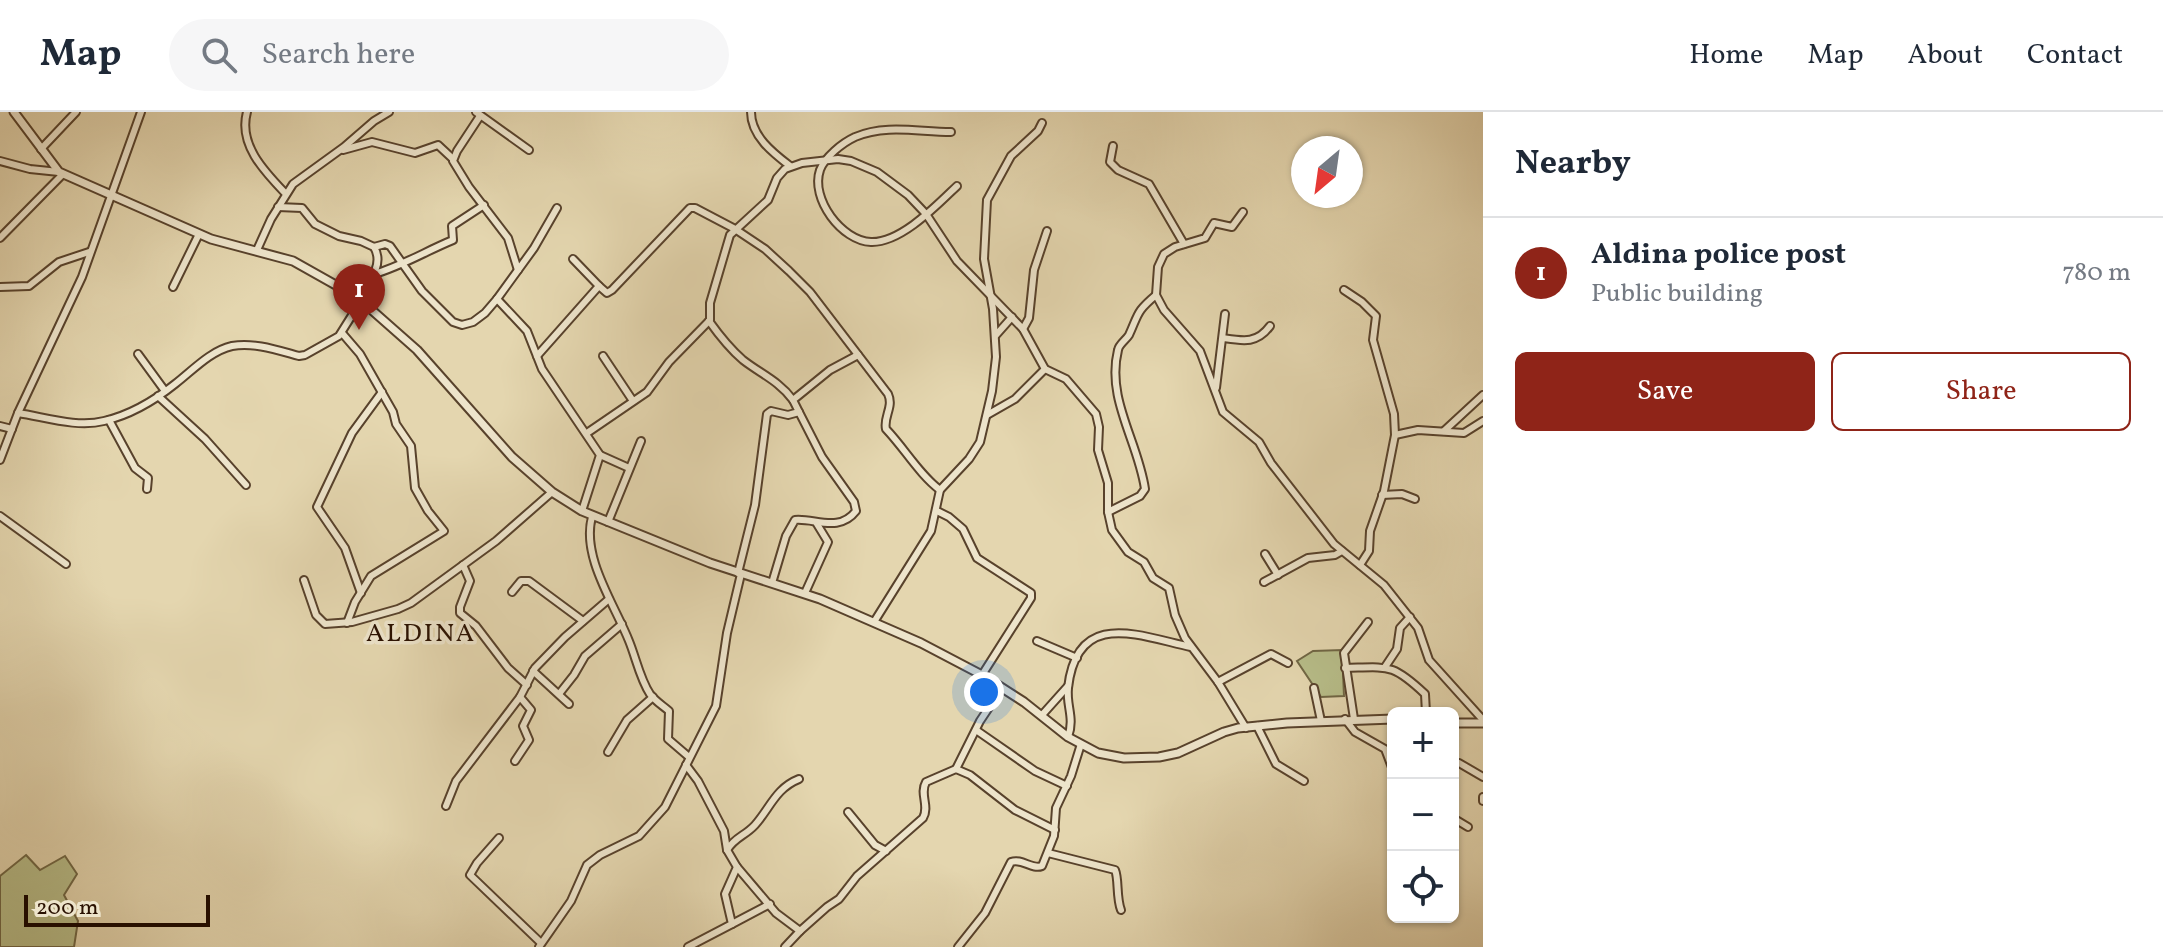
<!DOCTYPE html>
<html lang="en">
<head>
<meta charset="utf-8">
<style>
	:root { --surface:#fff; --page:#f6f6f7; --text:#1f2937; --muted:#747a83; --line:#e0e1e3; --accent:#8f2418 }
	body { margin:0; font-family:Vollkorn,serif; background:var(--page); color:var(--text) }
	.controls { position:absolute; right:24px; bottom:24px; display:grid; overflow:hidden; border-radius:12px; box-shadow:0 2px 6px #0004 }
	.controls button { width:72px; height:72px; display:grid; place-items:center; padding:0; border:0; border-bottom:2px solid var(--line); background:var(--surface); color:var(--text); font:40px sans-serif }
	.compass { position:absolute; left:1291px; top:24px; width:72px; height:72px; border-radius:50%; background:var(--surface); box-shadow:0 2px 6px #0004; rotate:209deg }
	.scale { position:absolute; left:24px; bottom:20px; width:186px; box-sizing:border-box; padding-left:8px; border:4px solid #291000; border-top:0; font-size:22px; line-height:28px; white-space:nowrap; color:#291000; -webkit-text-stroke:6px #ede4cb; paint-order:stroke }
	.you { position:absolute; left:984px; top:580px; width:28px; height:28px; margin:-20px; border:6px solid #fff; border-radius:50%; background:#1a73e8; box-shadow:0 0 0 12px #1a73e833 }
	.badge { display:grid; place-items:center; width:52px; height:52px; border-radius:50%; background:var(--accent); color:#fff; font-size:26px; font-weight:700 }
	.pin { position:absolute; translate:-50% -66px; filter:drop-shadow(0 2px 4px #0008) }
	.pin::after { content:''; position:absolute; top:42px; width:28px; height:24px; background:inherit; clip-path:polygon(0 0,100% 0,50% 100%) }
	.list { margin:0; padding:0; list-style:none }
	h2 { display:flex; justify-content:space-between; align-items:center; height:104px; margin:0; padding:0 32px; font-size:34px }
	h2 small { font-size:26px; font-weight:400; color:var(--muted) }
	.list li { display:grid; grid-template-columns:52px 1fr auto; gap:24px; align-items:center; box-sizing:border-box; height:112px; padding:0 32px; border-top:2px solid var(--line) }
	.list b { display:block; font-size:30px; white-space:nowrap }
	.list p { margin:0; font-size:26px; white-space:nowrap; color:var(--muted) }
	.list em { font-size:26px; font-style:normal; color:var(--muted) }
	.actions { display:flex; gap:16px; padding:24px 32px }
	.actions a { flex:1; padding:18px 0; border:2px solid var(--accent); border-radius:12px; text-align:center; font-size:28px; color:var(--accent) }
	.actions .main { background:var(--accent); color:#fff }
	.icon { flex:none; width:44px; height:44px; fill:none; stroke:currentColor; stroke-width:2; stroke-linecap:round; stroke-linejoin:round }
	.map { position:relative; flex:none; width:1483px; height:835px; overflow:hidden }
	header { display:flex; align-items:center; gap:48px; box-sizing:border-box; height:112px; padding:0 40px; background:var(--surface); border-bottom:2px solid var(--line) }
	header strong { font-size:38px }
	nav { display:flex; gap:44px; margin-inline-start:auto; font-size:28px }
	.search { width:560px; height:72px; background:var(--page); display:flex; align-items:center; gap:20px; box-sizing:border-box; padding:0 28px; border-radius:44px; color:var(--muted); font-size:30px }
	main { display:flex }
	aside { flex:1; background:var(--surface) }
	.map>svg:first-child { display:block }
	.green { fill:#b7bd89; stroke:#706644; stroke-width:2 }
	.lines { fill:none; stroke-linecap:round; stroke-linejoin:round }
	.minor-casing { stroke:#58422c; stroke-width:10 }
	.tertiary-casing { stroke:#58422c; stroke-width:11 }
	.minor { stroke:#ede4cb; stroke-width:6 }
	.tertiary { stroke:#ede4cb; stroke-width:7 }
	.labels { text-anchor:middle; stroke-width:7; stroke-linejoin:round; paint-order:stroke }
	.quarter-label { font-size:26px; letter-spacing:2px; fill:#291000; stroke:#ede4cb }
</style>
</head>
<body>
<header>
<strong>Map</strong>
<div class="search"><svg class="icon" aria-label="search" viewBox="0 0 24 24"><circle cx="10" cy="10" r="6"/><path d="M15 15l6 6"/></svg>Search here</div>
<nav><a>Home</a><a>Map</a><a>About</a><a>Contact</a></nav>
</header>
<main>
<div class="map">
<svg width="1483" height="835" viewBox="0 0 1483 835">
	<rect width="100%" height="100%" fill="#e4d6af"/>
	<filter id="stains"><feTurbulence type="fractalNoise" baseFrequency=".0025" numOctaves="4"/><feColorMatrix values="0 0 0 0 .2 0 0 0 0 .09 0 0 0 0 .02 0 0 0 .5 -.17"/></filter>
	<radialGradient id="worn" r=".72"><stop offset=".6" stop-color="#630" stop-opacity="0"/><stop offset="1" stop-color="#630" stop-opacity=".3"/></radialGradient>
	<!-- green -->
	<g class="green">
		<path d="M1342,538L1344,584L1321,585L1297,549L1313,539Z"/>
		<path d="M26,743L40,758L65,744L77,762L64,783L78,809L74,835H0V764Z"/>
	</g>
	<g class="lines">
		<defs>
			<g id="minor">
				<path d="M247,0C238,33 265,60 286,82"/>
				<path d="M476,0L529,38"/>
				<path d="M751,0C751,24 773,41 790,54"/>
				<path d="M480,4L457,39L453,49L469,75L508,126L518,158"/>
				<path d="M951,20C918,20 886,12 855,25C842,31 825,45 820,58C810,87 842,129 871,130C901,131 937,93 957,74"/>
				<path d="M1113,34L1110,50L1118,58L1149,72L1184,132"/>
				<path d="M41,37L76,0"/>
				<path d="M343,38L372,30L415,41L438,33L453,47"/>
				<path d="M0,49L30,57L59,60"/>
				<path d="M278,95L302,96L315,112L339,124L361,129L374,135C385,154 368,170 357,185"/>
				<path d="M557,96L534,136L497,187L527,219L542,257L600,343L582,399"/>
				<path d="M1243,100L1232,115L1214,111L1205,126L1175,135L1164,142L1158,155L1156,183L1164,198L1200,239L1223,300L1259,330L1271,351L1334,432L1384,473L1418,516L1429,548L1483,608"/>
				<path d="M0,126L63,62"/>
				<path d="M374,135L385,132L390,134L422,179L453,210L462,213L473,210L485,201L497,187"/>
				<path d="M257,138L271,107L293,72L344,35L374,9L389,0"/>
				<path d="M374,162C402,154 426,139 453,128L452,114L484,93"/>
				<path d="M599,174L607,181L612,178L690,96H695L735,117L765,137L789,159L810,180L888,282C894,295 883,305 886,317C905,337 919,362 940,378"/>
				<path d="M0,175L29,174L59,150L89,140"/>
				<path d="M173,175L199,122"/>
				<path d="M1344,178L1362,190L1376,204L1373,228L1394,302L1395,323L1384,379L1370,419L1369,439L1360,453"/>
				<path d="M709,209C719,223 729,236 743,248C761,262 779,269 793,288"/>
				<path d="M1023,217L1029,206L1034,158L1047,119"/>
				<path d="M342,221L360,242L393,300L396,312L411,334L415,376L428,399L444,419L371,464L355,490L347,511"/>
				<path d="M996,223L1012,205"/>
				<path d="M1223,226C1243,229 1257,232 1270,214"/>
				<path d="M138,242L165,279"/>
				<path d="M537,244L599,174L573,147"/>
				<path d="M603,244L633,289"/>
				<path d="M1216,276L1225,202"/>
				<path d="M158,284L205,327L246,373"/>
				<path d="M18,301C45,305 77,316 104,309C130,303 155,288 175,272C192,259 210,239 232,234C254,230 277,238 299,244L305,243L339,224L361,189"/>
				<path d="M987,303L1015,287L1045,257"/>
				<path d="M109,308L135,356L148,366L147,377"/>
				<path d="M0,314L12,317"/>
				<path d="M1444,319L1483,283"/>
				<path d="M587,321L647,280L669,250L710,208V191L730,123L768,88L777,66L785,57L802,51L838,47L851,49L877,60L908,83L926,102L957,149L1023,217L1045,257L1066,267L1096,302L1099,315L1098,338L1108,371V400L1112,418L1128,440L1144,450L1153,466L1169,476L1175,503L1185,526L1218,570L1246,616"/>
				<path d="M1395,323L1418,318L1464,321L1483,309"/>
				<path d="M600,343L629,356"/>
				<path d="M0,348L18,301L82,165L141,0"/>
				<path d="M1382,383L1402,382L1415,387"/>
				<path d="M937,399L949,405L963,417L977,446L1031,481V486L982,563"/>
				<path d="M1108,400L1140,384L1145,377C1138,329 1106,287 1118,238C1119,232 1126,228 1129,223C1139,201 1136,200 1156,183"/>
				<path d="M0,404L66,452"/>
				<path d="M592,405C581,445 615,493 629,529C636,546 640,567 650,582C655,589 662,593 669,599L668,627L689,645"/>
				<path d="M608,410L641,329"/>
				<path d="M1265,442L1278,463"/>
				<path d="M463,453L470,469L460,495V501L476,514L508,556L527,573"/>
				<path d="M738,461L755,393L767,302L771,299L788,303L799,300L793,288L830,258L858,243"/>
				<path d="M304,468L316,503L325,512L352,510L398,497L411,491L496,429L552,380"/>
				<path d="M1264,470L1308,446L1335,443L1342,439"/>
				<path d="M772,471L786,424L795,408C815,406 839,421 856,399L854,390L822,345L799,300"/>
				<path d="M512,480L521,469H529L583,509"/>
				<path d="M361,481L345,436L317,395L352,321L382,280"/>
				<path d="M805,481L828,430L817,412"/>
				<path d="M874,510L931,419L940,378L969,347L980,330L992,279L996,245L993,197L984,147L987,88L1011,44L1038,19L1042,11"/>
				<path d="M1037,529L1077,546"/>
				<path d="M1385,555L1397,537L1400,516L1410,505"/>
				<path d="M1345,556C1389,555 1392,551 1425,582L1426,601"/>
				<path d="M533,559L569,592"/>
				<path d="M1218,570L1271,542L1288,551"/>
				<path d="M1314,576L1321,609"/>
				<path d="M559,582L574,563L585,544L622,512"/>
				<path d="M1042,603L1068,574"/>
				<path d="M1345,607L1355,620L1385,637L1393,658"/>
				<path d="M1354,607L1344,541L1368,510"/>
				<path d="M1257,614L1276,652L1304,669"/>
				<path d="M976,618L1035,659L1067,674"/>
				<path d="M1068,625C1075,606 1066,594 1068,576C1077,496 1139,524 1191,535"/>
				<path d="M608,640L627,608L653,585"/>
				<path d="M515,649L529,628L523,614L531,598L520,585"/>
				<path d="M1459,651L1483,665"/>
				<path d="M686,653L698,669L724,719L727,738L737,755L725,782L732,812L688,835"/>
				<path d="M956,657L980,609L1002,576"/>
				<path d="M1483,685V689"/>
				<path d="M446,694L456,669L520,585L535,556L565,525L609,487"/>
				<path d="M848,700L875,733L886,739"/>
				<path d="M1453,706L1468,715"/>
				<path d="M499,726L477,751L470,763L541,831"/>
				<path d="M727,738C735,725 745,724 755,713C770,696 776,676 799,667"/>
				<path d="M1048,741L1115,758C1119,767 1116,785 1121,798"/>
				<path d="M737,755L776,801L800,819L827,795L839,787L857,764L923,706C930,694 919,682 926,670L956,657L970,663L1015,698L1055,718"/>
				<path d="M732,812L770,792"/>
				<path d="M539,835L571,789L587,753L600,743L639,724L665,695L716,594L727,521L741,462"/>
				<path d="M785,835L800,819"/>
				<path d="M958,835L985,801L1011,750C1022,746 1032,758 1042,754L1054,724L1056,696L1071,664L1081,632"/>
			</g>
			<g id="tertiary">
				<path d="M14,0L59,60L211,127L293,149L357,185L417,238L512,345L552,380L582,399L710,451L820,487L921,531L982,563L1024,590L1068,625L1098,641L1124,646L1159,645L1178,641L1224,620L1238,616L1287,611L1393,607"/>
				<path d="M1453,611H1483"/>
			</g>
		</defs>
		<!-- minor casing -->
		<use href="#minor" class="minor-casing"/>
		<!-- tertiary casing -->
		<use href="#tertiary" class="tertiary-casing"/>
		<!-- minor -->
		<use href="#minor" class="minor"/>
		<!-- tertiary -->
		<use href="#tertiary" class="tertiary"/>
	</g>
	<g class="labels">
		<!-- quarter labels -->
		<g class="quarter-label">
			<text x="421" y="529">ALDINA</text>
		</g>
	</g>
	<rect width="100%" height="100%" filter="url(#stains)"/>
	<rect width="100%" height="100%" fill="url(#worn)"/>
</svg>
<div class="controls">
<button>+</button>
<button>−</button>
<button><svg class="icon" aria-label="locate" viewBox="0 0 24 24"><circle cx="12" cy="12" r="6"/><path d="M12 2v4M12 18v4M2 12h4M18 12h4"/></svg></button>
</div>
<svg class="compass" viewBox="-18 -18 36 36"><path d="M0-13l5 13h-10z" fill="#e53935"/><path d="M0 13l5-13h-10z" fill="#747a83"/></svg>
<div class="scale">200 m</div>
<div class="you"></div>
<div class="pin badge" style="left:359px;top:218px">1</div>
</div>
<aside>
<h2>Nearby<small></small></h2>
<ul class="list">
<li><span class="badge">1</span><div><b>Aldina police post</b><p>Public building</p></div><em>780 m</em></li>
</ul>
<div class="actions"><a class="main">Save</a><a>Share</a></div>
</aside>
</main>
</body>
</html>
